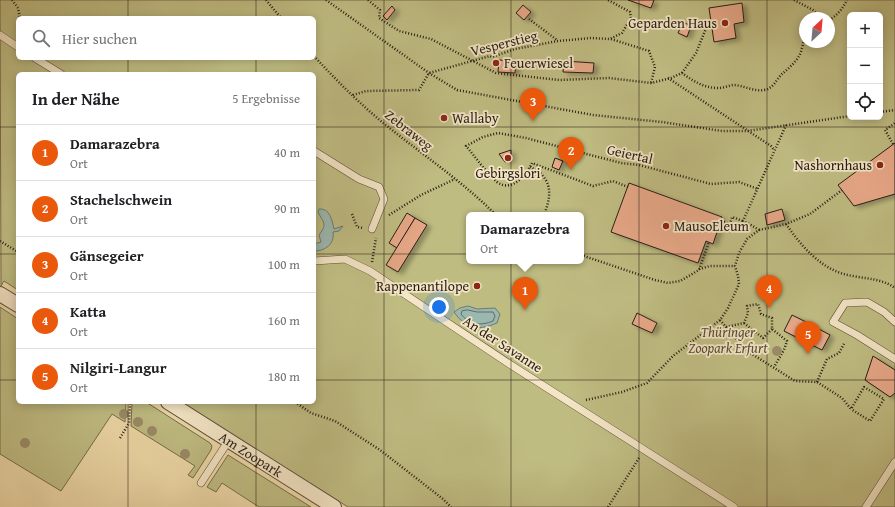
<!DOCTYPE html>
<html lang="de">
<head>
<meta charset="utf-8">
<style>
	:root { --surface:#fff; --page:#f6f6f6; --text:#202124; --muted:#757577; --line:#e0e0e0; --accent:#ea580c }
	body { margin:0; font-family:"Gentium Book Plus",serif; background:var(--page); color:var(--text) }
	.controls { position:absolute; right:12px; top:12px; display:grid; overflow:hidden; border-radius:6px; box-shadow:0 2px 10px #0003 }
	.controls button { width:36px; height:36px; display:grid; place-items:center; padding:0; border:0; border-bottom:1px solid var(--line); background:var(--surface); color:var(--text); font:20px sans-serif }
	.compass { position:absolute; left:799px; top:12px; width:36px; height:36px; border-radius:50%; background:var(--surface); box-shadow:0 2px 10px #0003; rotate:26deg }
	.you { position:absolute; left:439px; top:307px; width:14px; height:14px; margin:-10px; border:3px solid #fff; border-radius:50%; background:#1a73e8; box-shadow:0 0 0 6px #1a73e833 }
	.badge { display:grid; place-items:center; width:26px; height:26px; border-radius:50%; background:var(--accent); color:#fff; font-size:13px; font-weight:700 }
	.pin { position:absolute; translate:-50% -33px; filter:drop-shadow(0 1px 2px #0008) }
	.pin::after { content:''; position:absolute; top:21px; width:14px; height:12px; background:inherit; clip-path:polygon(0 0,100% 0,50% 100%) }
	.popup { position:absolute; left:466px; top:212px; width:118px; height:52px; box-sizing:border-box; display:grid; place-content:center; border-radius:6px; background:var(--surface); filter:drop-shadow(0 1px 3px #0005); font-size:13px; white-space:nowrap; color:var(--muted) }
	.popup b { font-size:15px; color:var(--text) }
	.popup::after { content:''; position:absolute; left:50%; top:100%; margin-left:-8px; border:8px solid transparent; border-top-color:var(--surface) }
	.list { margin:0; padding:0; list-style:none }
	h2 { display:flex; justify-content:space-between; align-items:center; height:52px; margin:0; padding:0 16px; font-size:17px }
	h2 small { font-size:13px; font-weight:400; color:var(--muted) }
	.list li { display:grid; grid-template-columns:26px 1fr auto; gap:12px; align-items:center; box-sizing:border-box; height:56px; padding:0 16px; border-top:1px solid var(--line) }
	.list b { display:block; font-size:15px; white-space:nowrap }
	.list p { margin:0; font-size:13px; white-space:nowrap; color:var(--muted) }
	.list em { font-size:13px; font-style:normal; color:var(--muted) }
	.icon { flex:none; width:22px; height:22px; fill:none; stroke:currentColor; stroke-width:2; stroke-linecap:round; stroke-linejoin:round }
	.map { position:relative; flex:none; width:895px; height:507px; overflow:hidden }
	.search { position:absolute; background:var(--surface); box-shadow:0 2px 10px #0003; left:16px; top:16px; width:300px; height:44px; display:flex; align-items:center; gap:10px; box-sizing:border-box; padding:0 14px; border-radius:6px; color:var(--muted); font-size:15px }
	.panel { position:absolute; background:var(--surface); box-shadow:0 2px 10px #0003; left:16px; top:72px; width:300px; height:332px; border-radius:6px }
	.map>svg:first-child { display:block }
	.green { fill:#bfbc82; stroke:#746d4c; fill-rule:evenodd }
	.water { fill:#9bb8b0; stroke:#6d7a72 }
	.lines { fill:none; stroke-linecap:round; stroke-linejoin:round }
	.shore { stroke:#626b63; stroke-width:1 }
	.building { fill:#e7a888; stroke:#291e16; filter:url(#shadow) }
	.service-casing { stroke:#5a4c3a; stroke-width:8 }
	.minor-casing { stroke:#5a4c3a; stroke-width:16 }
	.path { stroke:#291e16; stroke-width:2.5; stroke-dasharray:1 2; stroke-linecap:butt }
	.service { stroke:#f3e5c5; stroke-width:7 }
	.minor { stroke:#f3e5c5; stroke-width:14 }
	.tree { fill:#9a8b68 }
	.grid { fill:none; stroke:#291e16; stroke-width:1; stroke-opacity:0.55 }
	.poi-dot { fill:#8f2418; stroke:#f3e5c5; stroke-width:1.5 }
	.labels { text-anchor:middle; stroke-width:3.5; stroke-linejoin:round; paint-order:stroke }
	.poi-label { font-size:14px; fill:#291e16; stroke:#f3e5c5; text-anchor:end }
	.street-label { font-size:14px; fill:#291e16; stroke:#f3e5c5 }
	.park-label { font-size:14px; font-style:italic; fill:#564d36; stroke:#f3e5c5 }
</style>
</head>
<body>
<div class="map">
<svg width="895" height="507" viewBox="0 0 895 507">
	<defs>
		<filter id="shadow"><feDropShadow dx="4.5" dy="2.5" stdDeviation="2" flood-color="#0004"/></filter>
	</defs>
	<rect width="100%" height="100%" fill="#ecd7a6"/>
	<filter id="stains"><feTurbulence type="fractalNoise" baseFrequency=".005" numOctaves="4"/><feColorMatrix values="0 0 0 0 .2 0 0 0 0 .09 0 0 0 0 .02 0 0 0 .5 -.17"/></filter>
	<radialGradient id="worn" r=".72"><stop offset=".6" stop-color="#630" stop-opacity="0"/><stop offset="1" stop-color="#630" stop-opacity=".3"/></radialGradient>
	<!-- green -->
	<g class="green">
		<path d="M0,0H895V507H348L180,402H314V74H18V290L4,281L1,286ZM850,15H880V117H850ZM18,18H314V58H18ZM805,18H829V42H805ZM469,215H581V261H469Z"/>
		<path d="M0,307L18,319V402H126L125,422L112,414L61,491L0,454Z"/>
		<path d="M132,402H146L210,443L212,446L211,450L193,478L188,475L195,466L131,426Z"/>
		<path d="M228,455L311,507H259L222,483L216,492L207,487Z"/>
	</g>
	<!-- water -->
	<g class="water">
		<path d="M319,209C330,208 332,220 334,229L343,226L339,231L333,232C335,244 325,251 314,251V244L321,242L319,235C328,223 323,223 318,212Z"/>
		<path d="M468,306L477,309L495,308L500,314L497,323C478,331 466,329 454,312L460,308Z"/>
	</g>
	<g class="lines">
		<!-- shore -->
		<path class="shore" d="M468,310L477,312H493L495,316L493,321C481,326 469,325 461,314L462,311Z"/>
	</g>
	<!-- building -->
	<g class="building">
		<path d="M628,0H654L651,8Z"/>
		<path d="M742,3L744,22L734,24L736,38L714,42L709,8Z"/>
		<path d="M523,5L531,12L524,20L516,13Z"/>
		<path d="M392,6L395,10L387,20L383,16Z"/>
		<path d="M683,22L691,26L687,37L678,33Z"/>
		<path d="M499,60L516,61L515,73L498,72Z"/>
		<path d="M564,61L594,63L593,73L563,72Z"/>
		<path d="M895,143V194L854,206L838,185Z"/>
		<path d="M511,150V160L505,162L499,154Z"/>
		<path d="M555,158L563,161L559,170L552,167Z"/>
		<path d="M629,183L722,217L713,244L706,241L698,263L611,232Z"/>
		<path d="M782,209L785,220L767,225L765,214Z"/>
		<path d="M407,213L415,218L397,248L389,243Z"/>
		<path d="M415,218L427,225L398,272L386,265Z"/>
		<path d="M637,313L657,323L652,333L632,324Z"/>
		<path d="M792,315L806,322L798,338L784,331Z"/>
		<path d="M806,322L830,335L822,350L798,338Z"/>
		<path d="M873,356L895,370V393L890,397L865,380Z"/>
	</g>
	<g class="lines">
		<defs>
			<g id="service">
				<path d="M0,35L18,47"/>
				<path d="M35,58L61,74"/>
				<path d="M314,151L359,179L379,187L384,199L372,229"/>
				<path d="M314,261L345,259L370,271L511,365L734,507"/>
				<path d="M895,322L884,312L867,302L845,303L833,322L857,335L895,359"/>
				<path d="M201,483L229,440"/>
				<path d="M866,507L895,462"/>
			</g>
			<g id="minor">
				<path d="M0,294L18,305"/>
				<path id="s1" d="M168,402L334,507"/>
			</g>
		</defs>
		<!-- service casing -->
		<use href="#service" class="service-casing"/>
		<!-- minor casing -->
		<use href="#minor" class="minor-casing"/>
		<!-- path -->
		<g class="path">
			<path d="M12,0L18,8L20,18"/>
			<path d="M266,0L281,18"/>
			<path d="M326,0L429,73L457,90L593,115L662,122L722,131H747L850,116"/>
			<path d="M368,0L380,10L379,18L399,31L431,39L496,73L559,80L609,78L651,83L671,78L682,73C693,81 704,88 718,88C723,88 728,86 733,85C743,85 754,92 764,90C773,89 776,80 782,74C790,67 800,59 802,48C804,43 803,38 805,33"/>
			<path d="M794,0L813,10L820,18"/>
			<path d="M529,19L557,40"/>
			<path d="M829,20C837,16 843,8 847,0"/>
			<path d="M611,39L649,51L655,67L651,83"/>
			<path d="M314,56C335,79 358,102 382,122C420,153 461,180 496,215"/>
			<path d="M682,73L696,53L707,26"/>
			<path d="M668,78L771,146L774,150"/>
			<path d="M353,95L366,91L419,90L429,73L490,56L492,57L515,49L558,41L591,38L610,39L622,33L631,18L630,12L608,0"/>
			<path d="M880,112L895,110"/>
			<path d="M893,144L885,130L895,123"/>
			<path d="M530,167C534,169 540,172 543,176C553,188 549,202 544,215"/>
			<path d="M628,187L613,181L593,186L532,163C526,175 512,193 497,182C488,175 474,155 466,146L483,137L498,133L526,138L621,163L639,165L711,184L739,182L758,189"/>
			<path d="M352,214L357,227L363,228"/>
			<path d="M389,215L421,195L455,179"/>
			<path d="M721,221L730,224L732,217L743,221"/>
			<path d="M786,224C802,247 823,272 853,276C868,279 883,279 895,288"/>
			<path d="M759,230L786,224L810,214L842,190"/>
			<path d="M0,241L18,252"/>
			<path d="M581,255L655,280L668,283L680,281L699,270L709,242"/>
			<path d="M372,262L376,238"/>
			<path d="M699,269L710,266H735"/>
			<path d="M720,320L747,351L795,381L817,382L842,398L851,409L864,387L884,399L870,421L851,409"/>
			<path d="M744,323L763,338L772,329"/>
			<path d="M726,327L744,323L748,313L747,306L758,304L761,314L772,318V329L787,341L784,350L774,367"/>
			<path d="M817,382L827,359L839,353L845,342"/>
			<path d="M586,400L622,392L647,383L673,356L720,320L728,308L739,284L738,276L735,266L739,253L747,239L759,230L751,225L743,221L786,125"/>
			<path d="M295,402L311,413L335,421L380,450L443,499L451,507"/>
			<path d="M120,438L129,423L130,402"/>
			<path d="M608,507L639,458"/>
		</g>
		<!-- service -->
		<use href="#service" class="service"/>
		<!-- minor -->
		<use href="#minor" class="minor"/>
	</g>
	<!-- trees -->
	<g class="tree">
		<circle cx="777" cy="351" r="5"/>
		<circle cx="124" cy="414" r="5"/>
		<circle cx="138" cy="422" r="5"/>
		<circle cx="152" cy="431" r="5"/>
		<circle cx="25" cy="443" r="5"/>
		<circle cx="185" cy="454" r="5"/>
	</g>
	<!-- grid -->
	<path class="grid" d="M128,0V18M256,0V18M384,0V507M511,0V507M639,0V507M767,0V507M128,58V74M256,58V74M0,127H18M314,127H895M0,254H18M314,254H895M0,380H18M314,380H895M128,402V507M256,402V507"/>
	<!-- markers -->
	<g class="poi-dot">
		<circle cx="725" cy="23" r="4"/>
		<circle cx="496" cy="63" r="4"/>
		<circle cx="444" cy="118" r="4"/>
		<circle cx="508" cy="158" r="4"/>
		<circle cx="880" cy="165" r="4"/>
		<circle cx="666" cy="226" r="4"/>
		<circle cx="477" cy="286" r="4"/>
	</g>
	<g class="labels">
		<!-- poi labels -->
		<g class="poi-label">
			<text x="717" y="28">Geparden Haus</text>
			<text x="504" y="68" text-anchor="start">Feuerwiesel</text>
			<text x="452" y="123" text-anchor="start">Wallaby</text>
			<text x="872" y="170">Nashornhaus</text>
			<text x="508" y="178" text-anchor="middle">Gebirgslori</text>
			<text x="674" y="231" text-anchor="start">MausoEleum</text>
			<text x="469" y="291">Rappenantilope</text>
		</g>
		<!-- street labels -->
		<g class="street-label">
			<text transform="translate(504 43) rotate(-14)" y="5">Vesperstieg</text>
			<text transform="translate(409 130) rotate(38)" y="5">Zebraweg</text>
			<text transform="translate(630 154) rotate(13)" y="5">Geiertal</text>
			<text transform="translate(503 344) rotate(33)" y="5">An der Savanne</text>
			<text dy="5" stroke="none"><textPath href="#s1" startOffset="98">Am Zoopark</textPath></text>
		</g>
		<!-- park labels -->
		<g class="park-label">
			<text x="728" y="337">Thüringer<tspan x="728" dy="16">Zoopark Erfurt</tspan></text>
		</g>
	</g>
	<rect width="100%" height="100%" filter="url(#stains)"/>
	<rect width="100%" height="100%" fill="url(#worn)"/>
</svg>
<div class="controls">
<button>+</button>
<button>−</button>
<button><svg class="icon" aria-label="locate" viewBox="0 0 24 24"><circle cx="12" cy="12" r="6"/><path d="M12 2v4M12 18v4M2 12h4M18 12h4"/></svg></button>
</div>
<svg class="compass" viewBox="-18 -18 36 36"><path d="M0-13l5 13h-10z" fill="#e53935"/><path d="M0 13l5-13h-10z" fill="#757577"/></svg>
<div class="you"></div>
<div class="pin badge" style="left:525px;top:310px">1</div>
<div class="popup"><b>Damarazebra</b>Ort</div>
<div class="pin badge" style="left:571px;top:170px">2</div>
<div class="pin badge" style="left:533px;top:121px">3</div>
<div class="pin badge" style="left:769px;top:308px">4</div>
<div class="pin badge" style="left:808px;top:354px">5</div>
<div class="search"><svg class="icon" aria-label="search" viewBox="0 0 24 24"><circle cx="10" cy="10" r="6"/><path d="M15 15l6 6"/></svg>Hier suchen</div>
<section class="panel">
<h2>In der Nähe<small>5 Ergebnisse</small></h2>
<ul class="list">
<li><span class="badge">1</span><div><b>Damarazebra</b><p>Ort</p></div><em>40 m</em></li>
<li><span class="badge">2</span><div><b>Stachelschwein</b><p>Ort</p></div><em>90 m</em></li>
<li><span class="badge">3</span><div><b>Gänsegeier</b><p>Ort</p></div><em>100 m</em></li>
<li><span class="badge">4</span><div><b>Katta</b><p>Ort</p></div><em>160 m</em></li>
<li><span class="badge">5</span><div><b>Nilgiri-Langur</b><p>Ort</p></div><em>180 m</em></li>
</ul>
</section>
</div>
</body>
</html>
